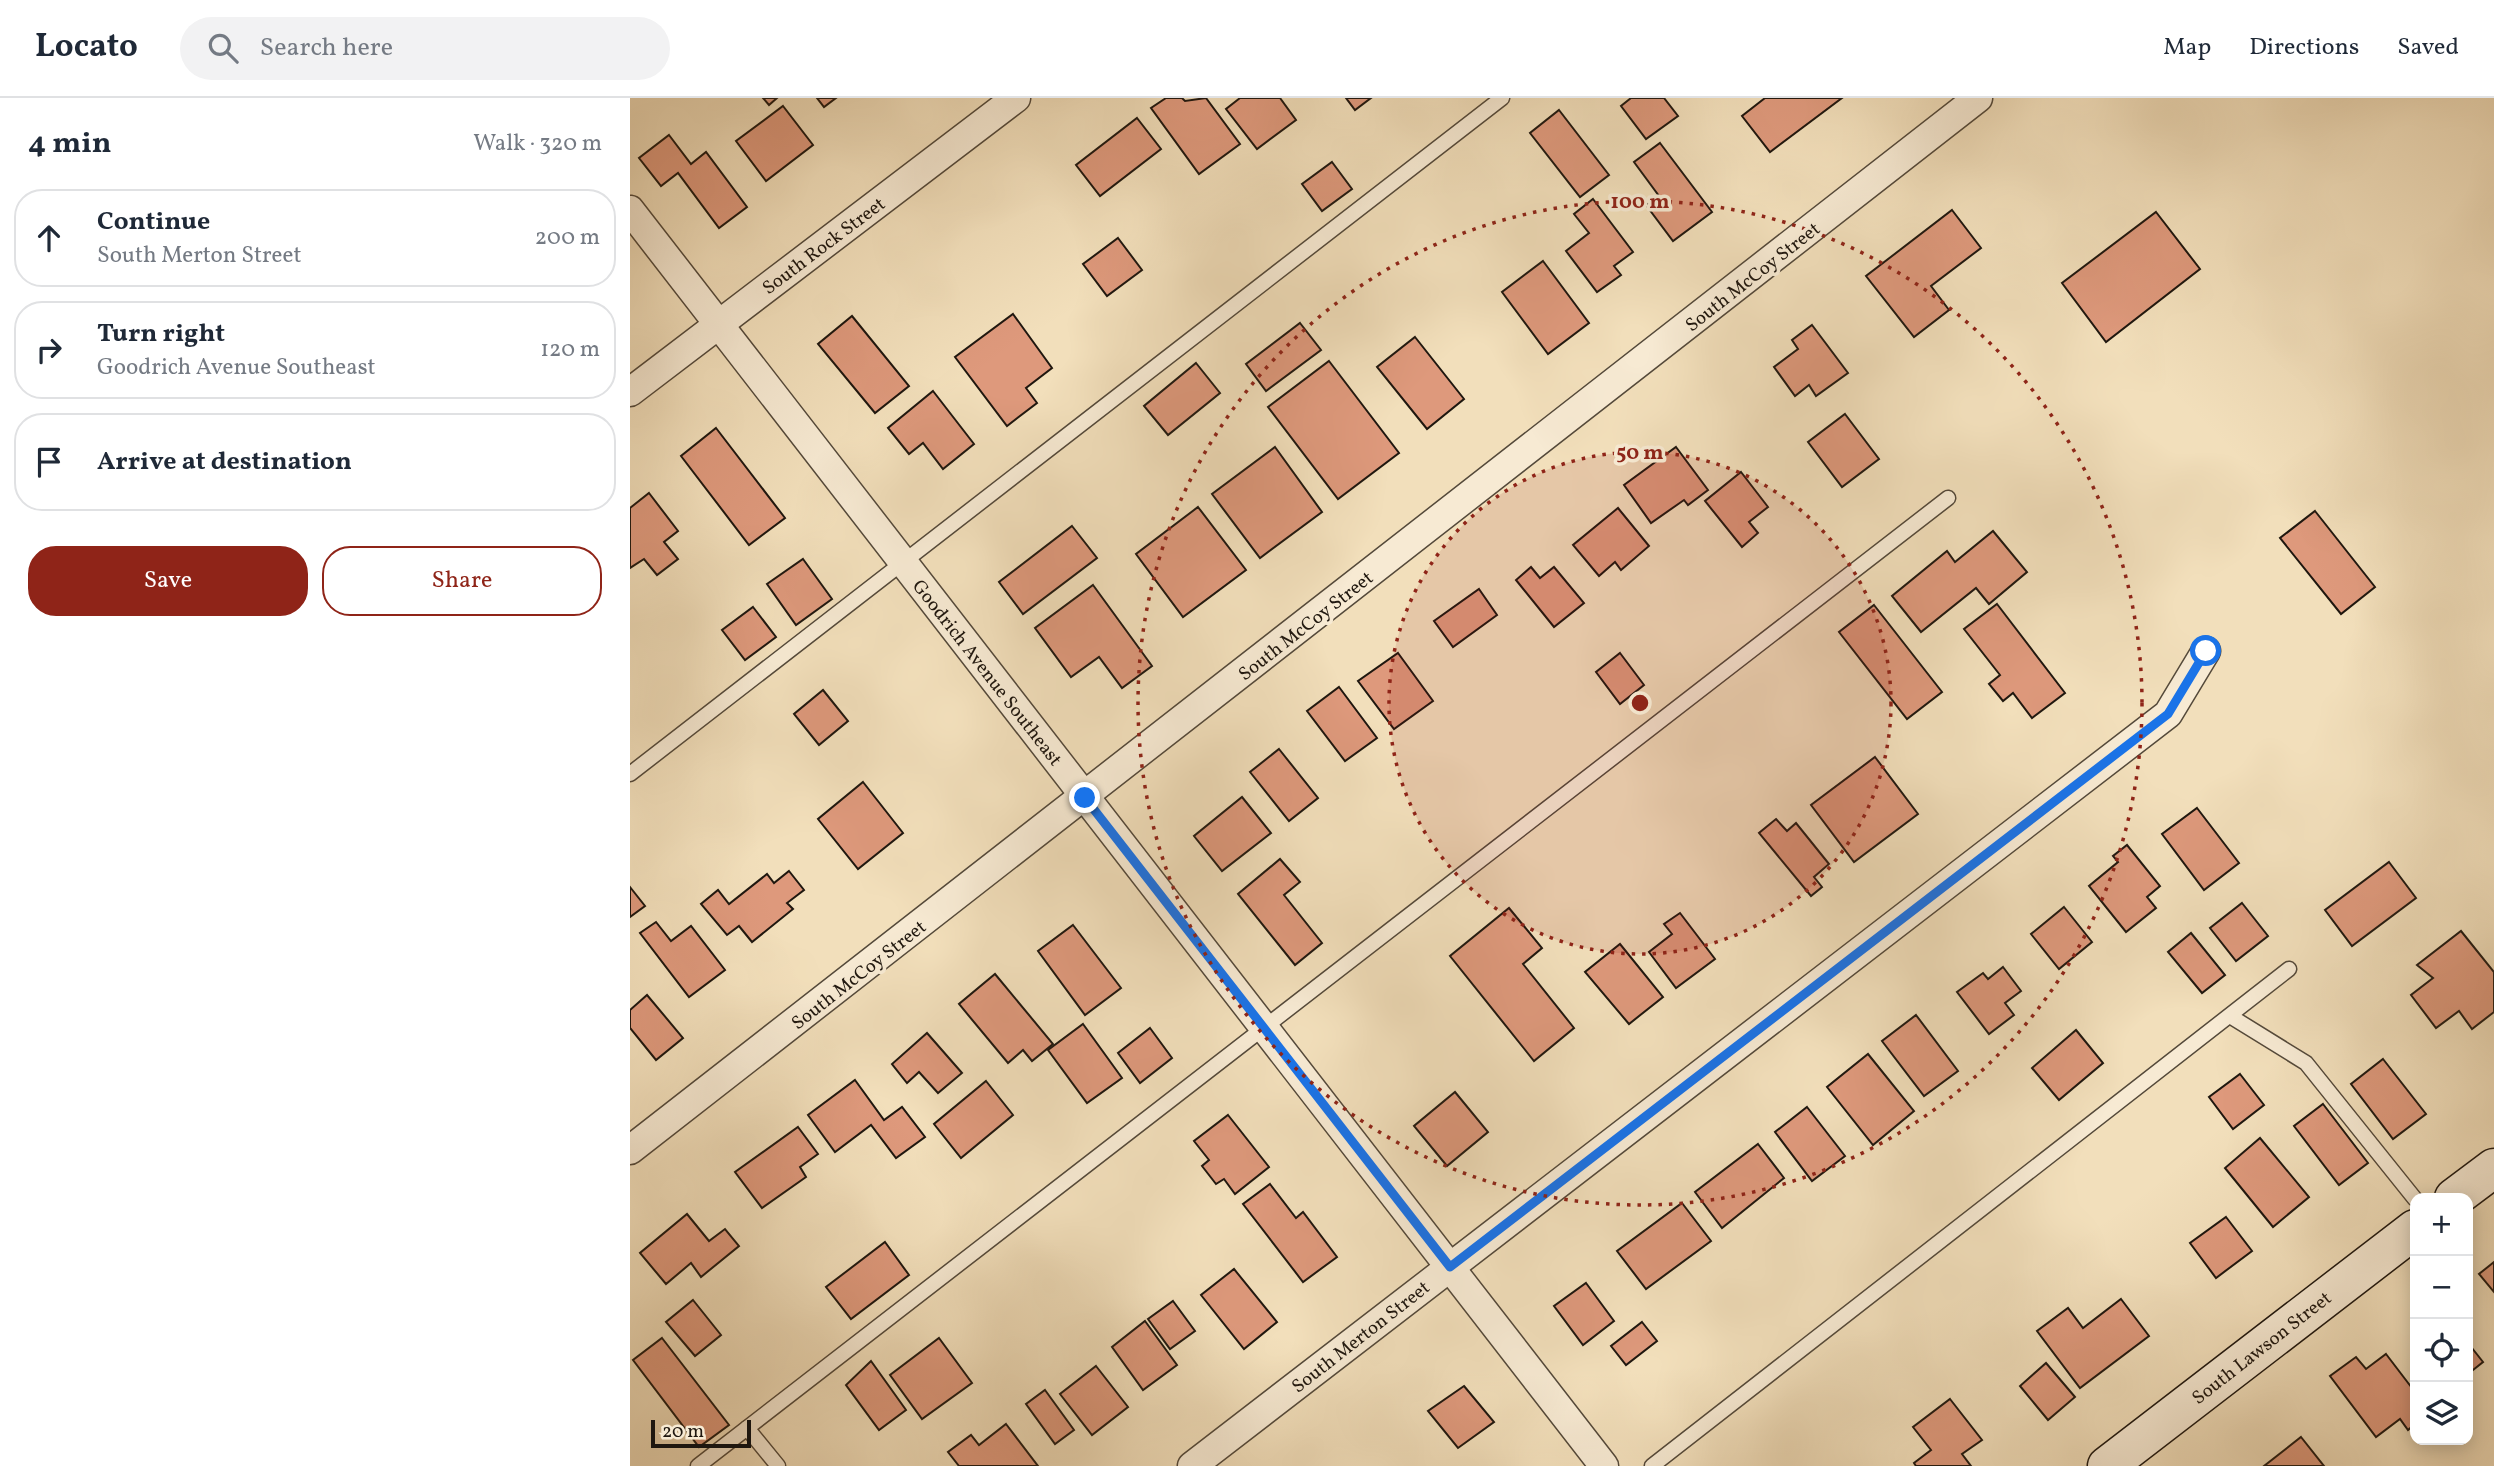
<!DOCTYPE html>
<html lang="en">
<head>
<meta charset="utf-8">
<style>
	:root { --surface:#fff; --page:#f2f2f3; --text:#1f2937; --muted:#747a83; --line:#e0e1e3; --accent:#8f2418 }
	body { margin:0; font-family:Vollkorn,serif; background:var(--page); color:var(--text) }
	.controls { position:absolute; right:21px; bottom:21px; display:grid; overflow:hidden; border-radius:14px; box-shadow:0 4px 18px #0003 }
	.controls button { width:63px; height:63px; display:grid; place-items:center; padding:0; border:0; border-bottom:2px solid var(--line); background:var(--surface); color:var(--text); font:35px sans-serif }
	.scale { position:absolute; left:21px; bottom:18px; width:100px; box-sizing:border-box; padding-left:7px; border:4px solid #1f170f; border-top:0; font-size:19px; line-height:24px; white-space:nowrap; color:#1f170f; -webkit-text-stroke:5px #f7ead3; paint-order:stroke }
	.stop { position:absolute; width:21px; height:21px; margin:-16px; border:5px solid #1a73e8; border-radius:50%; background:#fff }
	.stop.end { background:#1a73e8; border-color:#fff; box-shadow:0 2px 7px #0008 }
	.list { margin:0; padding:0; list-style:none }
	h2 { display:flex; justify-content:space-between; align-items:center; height:91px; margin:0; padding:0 28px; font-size:30px }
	h2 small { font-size:23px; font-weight:400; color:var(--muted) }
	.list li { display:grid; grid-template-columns:46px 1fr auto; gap:21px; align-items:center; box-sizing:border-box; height:98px; margin:0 14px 14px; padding:0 14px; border:2px solid var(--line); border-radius:28px }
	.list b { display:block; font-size:26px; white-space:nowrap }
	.list p { margin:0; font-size:23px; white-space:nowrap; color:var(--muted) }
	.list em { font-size:23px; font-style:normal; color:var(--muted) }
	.actions { display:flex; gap:14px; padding:21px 28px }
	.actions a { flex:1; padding:16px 0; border:2px solid var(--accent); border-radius:28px; text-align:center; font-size:24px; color:var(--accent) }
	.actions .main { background:var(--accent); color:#fff }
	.icon { flex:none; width:38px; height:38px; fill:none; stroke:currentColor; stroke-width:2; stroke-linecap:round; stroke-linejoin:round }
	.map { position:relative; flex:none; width:1864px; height:1368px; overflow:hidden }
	header { display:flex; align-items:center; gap:42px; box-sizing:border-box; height:98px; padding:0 35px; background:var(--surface); border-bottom:2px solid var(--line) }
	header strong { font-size:33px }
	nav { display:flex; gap:38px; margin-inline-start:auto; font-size:24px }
	.search { width:490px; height:63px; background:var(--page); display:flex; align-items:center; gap:18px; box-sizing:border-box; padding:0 24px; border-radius:38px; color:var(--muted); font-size:26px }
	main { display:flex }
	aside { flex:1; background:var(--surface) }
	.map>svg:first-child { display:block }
	.building { fill:#de997c; stroke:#1f170f; stroke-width:2 }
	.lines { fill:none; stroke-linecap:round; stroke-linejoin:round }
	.lane-casing { stroke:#54493a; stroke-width:17 }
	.street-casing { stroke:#54493a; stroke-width:31 }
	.secondary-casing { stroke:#1f170f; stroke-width:41 }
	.lane { stroke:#f7ead3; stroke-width:14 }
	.street { stroke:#f7ead3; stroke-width:28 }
	.secondary { stroke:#f7ead3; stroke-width:38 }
	.route { stroke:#1a73e8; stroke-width:9 }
	.ring { fill:none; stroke:#8f2418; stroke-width:3.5; stroke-dasharray:3.5 7 }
	.labels { text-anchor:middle; stroke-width:7; stroke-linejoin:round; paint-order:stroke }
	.street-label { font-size:19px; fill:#1f170f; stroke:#f7ead3 }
	.centre { fill:#8f2418; stroke:#f7ead3; stroke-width:3.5 }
	.ring-label { font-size:21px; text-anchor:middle; font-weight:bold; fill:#8f2418; stroke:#f7ead3; stroke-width:7; stroke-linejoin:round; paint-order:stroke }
</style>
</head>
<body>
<header>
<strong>Locato</strong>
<div class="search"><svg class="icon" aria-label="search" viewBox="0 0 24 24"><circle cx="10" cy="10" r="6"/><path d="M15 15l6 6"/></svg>Search here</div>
<nav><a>Map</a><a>Directions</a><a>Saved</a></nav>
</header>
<main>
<aside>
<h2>4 min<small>Walk · 320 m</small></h2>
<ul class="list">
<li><svg class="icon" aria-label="ahead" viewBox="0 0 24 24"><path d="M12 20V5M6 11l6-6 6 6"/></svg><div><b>Continue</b><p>South Merton Street</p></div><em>200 m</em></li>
<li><svg class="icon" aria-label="right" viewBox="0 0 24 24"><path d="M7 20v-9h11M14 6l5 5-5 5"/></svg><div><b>Turn right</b><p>Goodrich Avenue Southeast</p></div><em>120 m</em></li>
<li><svg class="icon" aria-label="arrive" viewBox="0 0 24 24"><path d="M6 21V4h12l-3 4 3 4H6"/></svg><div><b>Arrive at destination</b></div></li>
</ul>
<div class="actions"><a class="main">Save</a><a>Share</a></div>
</aside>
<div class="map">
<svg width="1864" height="1368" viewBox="0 0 1864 1368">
	<rect width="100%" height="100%" fill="#f2dfbb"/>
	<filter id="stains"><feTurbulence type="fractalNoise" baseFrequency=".00286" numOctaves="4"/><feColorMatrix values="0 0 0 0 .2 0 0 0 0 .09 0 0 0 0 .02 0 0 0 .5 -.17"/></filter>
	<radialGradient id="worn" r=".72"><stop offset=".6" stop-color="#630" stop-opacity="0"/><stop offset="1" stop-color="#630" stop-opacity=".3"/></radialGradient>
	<!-- building -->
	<g class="building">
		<path d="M133,0H147L139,7Z"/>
		<path d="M187,0H206L194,9Z"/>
		<path d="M536,0H552L555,3L576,0L610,46L569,76L521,10Z"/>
		<path d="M610,0H650L666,22L627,51L596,11Z"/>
		<path d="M716,0H741L725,12Z"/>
		<path d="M1001,0H1034L1048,18L1016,41L991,8Z"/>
		<path d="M1135,0H1212L1140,54L1112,18Z"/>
		<path d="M153,8L183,47L136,83L106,43Z"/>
		<path d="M929,12L979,77L950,99L900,35Z"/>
		<path d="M507,20L531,51L470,98L446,67Z"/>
		<path d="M39,37L61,66L76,54L117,109L89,130L48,75L31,88L9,60Z"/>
		<path d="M1030,45L1082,114L1043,143L1016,107L1029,98L1004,64Z"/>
		<path d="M702,64L722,91L692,113L672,86Z"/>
		<path d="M963,101L1003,154L984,168L991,177L967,194L936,153L959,135L944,116Z"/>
		<path d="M1322,112L1351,150L1301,188L1319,212L1284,239L1236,178Z"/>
		<path d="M1526,114L1570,171L1476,244L1432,185Z"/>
		<path d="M488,140L512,172L477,198L453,166Z"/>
		<path d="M913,163L959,225L918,256L872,194Z"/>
		<path d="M383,216L422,270L396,290L407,305L377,328L325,259Z"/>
		<path d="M222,218L279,288L245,315L188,246Z"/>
		<path d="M670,225L691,252L636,293L616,266Z"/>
		<path d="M1182,227L1218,275L1186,298L1179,287L1165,298L1144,269L1168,251L1162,242Z"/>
		<path d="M785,239L834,301L797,331L747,269Z"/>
		<path d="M699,263L769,355L708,401L638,309Z"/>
		<path d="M566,265L590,295L538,337L514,308Z"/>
		<path d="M303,293L344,346L313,371L293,345L279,356L258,330Z"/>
		<path d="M1215,316L1249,361L1212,389L1178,344Z"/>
		<path d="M86,330L155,420L119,447L51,358Z"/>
		<path d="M645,349L692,414L630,460L582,396Z"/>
		<path d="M1046,349L1078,392L1058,407L1054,402L1021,425L994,387Z"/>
		<path d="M1111,374L1138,409L1119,424L1128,435L1112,449L1075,403Z"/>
		<path d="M19,395L48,433L34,444L48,461L27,477L14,461L0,470V410Z"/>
		<path d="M568,409L616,472L553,519L506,456Z"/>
		<path d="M988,410L1019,448L991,472L985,464L969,478L943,447Z"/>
		<path d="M1685,413L1745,489L1711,516L1650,440Z"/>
		<path d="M442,428L467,460L393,516L369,484Z"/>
		<path d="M1363,433L1397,474L1359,506L1346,490L1291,534L1262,498L1317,453L1325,464Z"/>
		<path d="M173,461L202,501L166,527L137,486Z"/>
		<path d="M901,469L910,480L924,469L954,505L924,529L886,482Z"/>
		<path d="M463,487L522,568L492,590L469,559L441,579L405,530Z"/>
		<path d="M849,491L867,517L823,549L804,523Z"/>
		<path d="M1367,506L1435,595L1402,620L1383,595L1373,603L1359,586L1370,577L1334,531Z"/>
		<path d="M1244,507L1312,594L1277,621L1209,534Z"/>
		<path d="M123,509L146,539L115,562L92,532Z"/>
		<path d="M768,555L803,603L764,631L728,583Z"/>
		<path d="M990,555L1014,587L990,606L966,574Z"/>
		<path d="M709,589L747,640L715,663L677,613Z"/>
		<path d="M193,592L218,623L189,647L164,616Z"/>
		<path d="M649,651L688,700L659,723L620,674Z"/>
		<path d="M1245,659L1288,716L1224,764L1181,707Z"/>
		<path d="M233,684L273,735L228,771L188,721Z"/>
		<path d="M612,699L641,735L592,773L564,738Z"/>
		<path d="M1567,710L1609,765L1574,792L1532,736Z"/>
		<path d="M1146,721L1157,733L1166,725L1199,766L1184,779L1192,789L1181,798L1129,735Z"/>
		<path d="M1497,747L1530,788L1517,799L1526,810L1496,834L1459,788L1488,764L1483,758Z"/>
		<path d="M650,761L670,784L654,797L692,845L665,867L608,796Z"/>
		<path d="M1759,764L1786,800L1722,848L1695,812Z"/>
		<path d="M159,773L174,792L157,805L163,811L122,844L109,828L97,837L71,806L88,792L99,806L137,776L144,785Z"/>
		<path d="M0,789L15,808L0,819Z"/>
		<path d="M1612,805L1638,838L1606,863L1580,830Z"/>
		<path d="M1434,809L1462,844L1429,871L1401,836Z"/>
		<path d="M879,810L912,850L893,866L944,930L904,963L820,858Z"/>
		<path d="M1050,815L1085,861L1046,890L1019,854L1042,836L1034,826Z"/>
		<path d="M26,824L41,843L61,828L95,872L59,899L10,835Z"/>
		<path d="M443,827L491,890L455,917L408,853Z"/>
		<path d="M1831,833L1864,874V914L1842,931L1829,913L1806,930L1781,897L1803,880L1787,867Z"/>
		<path d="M1561,835L1595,877L1572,895L1538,854Z"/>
		<path d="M990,846L1033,899L999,926L955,874Z"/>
		<path d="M1373,869L1391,893L1375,905L1384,917L1359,936L1327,894L1353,875L1358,881Z"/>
		<path d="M365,876L423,946L402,963L393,952L378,965L329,906Z"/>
		<path d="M17,897L53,940L26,962L0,930V912Z"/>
		<path d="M1286,917L1328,973L1294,998L1252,943Z"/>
		<path d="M453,926L492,980L457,1005L418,952Z"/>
		<path d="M520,930L542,960L510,985L488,955Z"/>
		<path d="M1446,932L1473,965L1429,1002L1402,970Z"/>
		<path d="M297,935L332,975L308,995L289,974L277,985L262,966Z"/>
		<path d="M1238,956L1284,1013L1243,1047L1197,989Z"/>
		<path d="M1753,961L1796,1016L1763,1041L1721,986Z"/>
		<path d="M1610,976L1634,1007L1603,1031L1579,999Z"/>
		<path d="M225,982L254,1022L272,1009L295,1039L266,1060L241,1027L205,1054L178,1017Z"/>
		<path d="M356,983L383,1017L331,1060L304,1026Z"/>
		<path d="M825,994L858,1034L817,1068L784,1028Z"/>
		<path d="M1693,1006L1738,1065L1709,1087L1664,1028Z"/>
		<path d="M1177,1009L1215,1058L1182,1083L1145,1034Z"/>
		<path d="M598,1017L639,1069L605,1096L594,1081L586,1086L572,1068L579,1062L564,1043Z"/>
		<path d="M168,1029L188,1056L170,1069L176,1079L132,1110L105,1074Z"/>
		<path d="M1630,1040L1679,1099L1643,1129L1595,1070Z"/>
		<path d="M1128,1046L1154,1080L1092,1130L1065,1094Z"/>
		<path d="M640,1086L666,1120L673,1114L707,1159L673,1184L613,1106Z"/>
		<path d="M1052,1105L1081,1143L1016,1191L987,1153Z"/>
		<path d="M57,1116L79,1143L95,1131L109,1148L71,1179L61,1165L36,1186L10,1155Z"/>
		<path d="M1596,1119L1622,1153L1586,1180L1560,1145Z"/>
		<path d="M255,1144L279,1177L221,1221L196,1189Z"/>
		<path d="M1864,1164V1194L1849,1176Z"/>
		<path d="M604,1171L647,1224L614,1251L571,1197Z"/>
		<path d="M956,1185L984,1223L953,1247L924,1208Z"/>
		<path d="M1491,1201L1519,1238L1450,1290L1407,1233L1438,1210L1453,1230Z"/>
		<path d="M63,1202L91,1237L65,1258L36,1224Z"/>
		<path d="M543,1203L565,1233L540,1251L518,1221Z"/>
		<path d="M515,1223L547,1267L513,1292L482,1249Z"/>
		<path d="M1012,1224L1027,1243L996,1267L981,1248Z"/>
		<path d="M32,1240L99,1327L69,1349L3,1262Z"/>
		<path d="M309,1240L342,1285L292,1321L260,1277Z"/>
		<path d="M1838,1245L1853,1264L1838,1276Z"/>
		<path d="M1756,1256L1785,1294V1326L1778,1332L1770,1321L1746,1339L1700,1278L1726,1259L1736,1271Z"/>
		<path d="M241,1263L276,1312L249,1332L216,1287Z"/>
		<path d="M1416,1265L1445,1299L1418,1322L1390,1288Z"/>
		<path d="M466,1268L498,1309L462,1337L430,1296Z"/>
		<path d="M834,1288L864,1324L828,1350L798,1313Z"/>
		<path d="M415,1292L444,1332L425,1346L396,1306Z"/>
		<path d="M1320,1301L1352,1342L1332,1356L1341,1368H1286L1284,1365L1301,1352L1283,1329Z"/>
		<path d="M376,1326L408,1368H329L318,1354L341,1337L349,1347Z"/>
		<path d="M1671,1339L1694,1368H1634Z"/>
	</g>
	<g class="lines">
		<defs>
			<g id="lane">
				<path d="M0,676L872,0"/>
				<path d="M1600,918L1676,965L1785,1101"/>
				<path d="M117,1330L148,1368"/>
				<path d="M68,1368L1318,400"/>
				<path d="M1022,1368L1659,871"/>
			</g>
			<g id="street">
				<path d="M0,112L974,1368"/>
				<path d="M0,294L386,0"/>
				<path d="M0,1052L1348,0"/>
				<path d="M562,1368L1538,616L1576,553"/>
			</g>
			<g id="secondary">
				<path d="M1824,1100L1864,1070"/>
				<path d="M1477,1368L1785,1131"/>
			</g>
		</defs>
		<!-- lane casing -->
		<use href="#lane" class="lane-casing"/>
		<!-- street casing -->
		<use href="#street" class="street-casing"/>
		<!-- secondary casing -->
		<use href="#secondary" class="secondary-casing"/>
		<!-- lane -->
		<use href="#lane" class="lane"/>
		<!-- street -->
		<use href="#street" class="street"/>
		<!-- secondary -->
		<use href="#secondary" class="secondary"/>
	</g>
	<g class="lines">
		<!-- route -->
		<path class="route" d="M455,700L820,1169L1538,616L1576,553"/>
	</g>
	<!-- distance rings -->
	<circle cx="1010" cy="605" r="251" fill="#8f2418" fill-opacity=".12"/>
	<g class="ring">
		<circle cx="1010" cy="605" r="251"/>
		<circle cx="1010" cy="605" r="502"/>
	</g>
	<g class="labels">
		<!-- street labels -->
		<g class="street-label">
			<text transform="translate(193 147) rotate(-37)" y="7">South Rock Street</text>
			<text transform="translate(1122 178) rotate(-38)" y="7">South McCoy Street</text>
			<text transform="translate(675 527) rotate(-38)" y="7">South McCoy Street</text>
			<text transform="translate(358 574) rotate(52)" y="7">Goodrich Avenue Southeast</text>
			<text transform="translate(228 876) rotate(-38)" y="7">South McCoy Street</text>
			<text transform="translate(730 1238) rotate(-38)" y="7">South Merton Street</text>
			<text transform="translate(1631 1249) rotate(-38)" y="7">South Lawson Street</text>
		</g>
	</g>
	<circle cx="1010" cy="605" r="10" class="centre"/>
	<g class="ring-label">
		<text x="1010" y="110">100 m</text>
		<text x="1010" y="361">50 m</text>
	</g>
	<rect width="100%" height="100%" filter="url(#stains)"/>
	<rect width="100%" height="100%" fill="url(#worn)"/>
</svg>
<div class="controls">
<button>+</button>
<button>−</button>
<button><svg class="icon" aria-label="locate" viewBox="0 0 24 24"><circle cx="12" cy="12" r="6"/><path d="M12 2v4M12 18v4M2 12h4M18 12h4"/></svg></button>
<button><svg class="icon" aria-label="layers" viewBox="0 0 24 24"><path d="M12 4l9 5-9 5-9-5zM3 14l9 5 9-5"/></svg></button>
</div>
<div class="scale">20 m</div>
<div class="stop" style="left:1576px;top:553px"></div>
<div class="stop end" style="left:455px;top:700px"></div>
</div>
</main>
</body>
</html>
